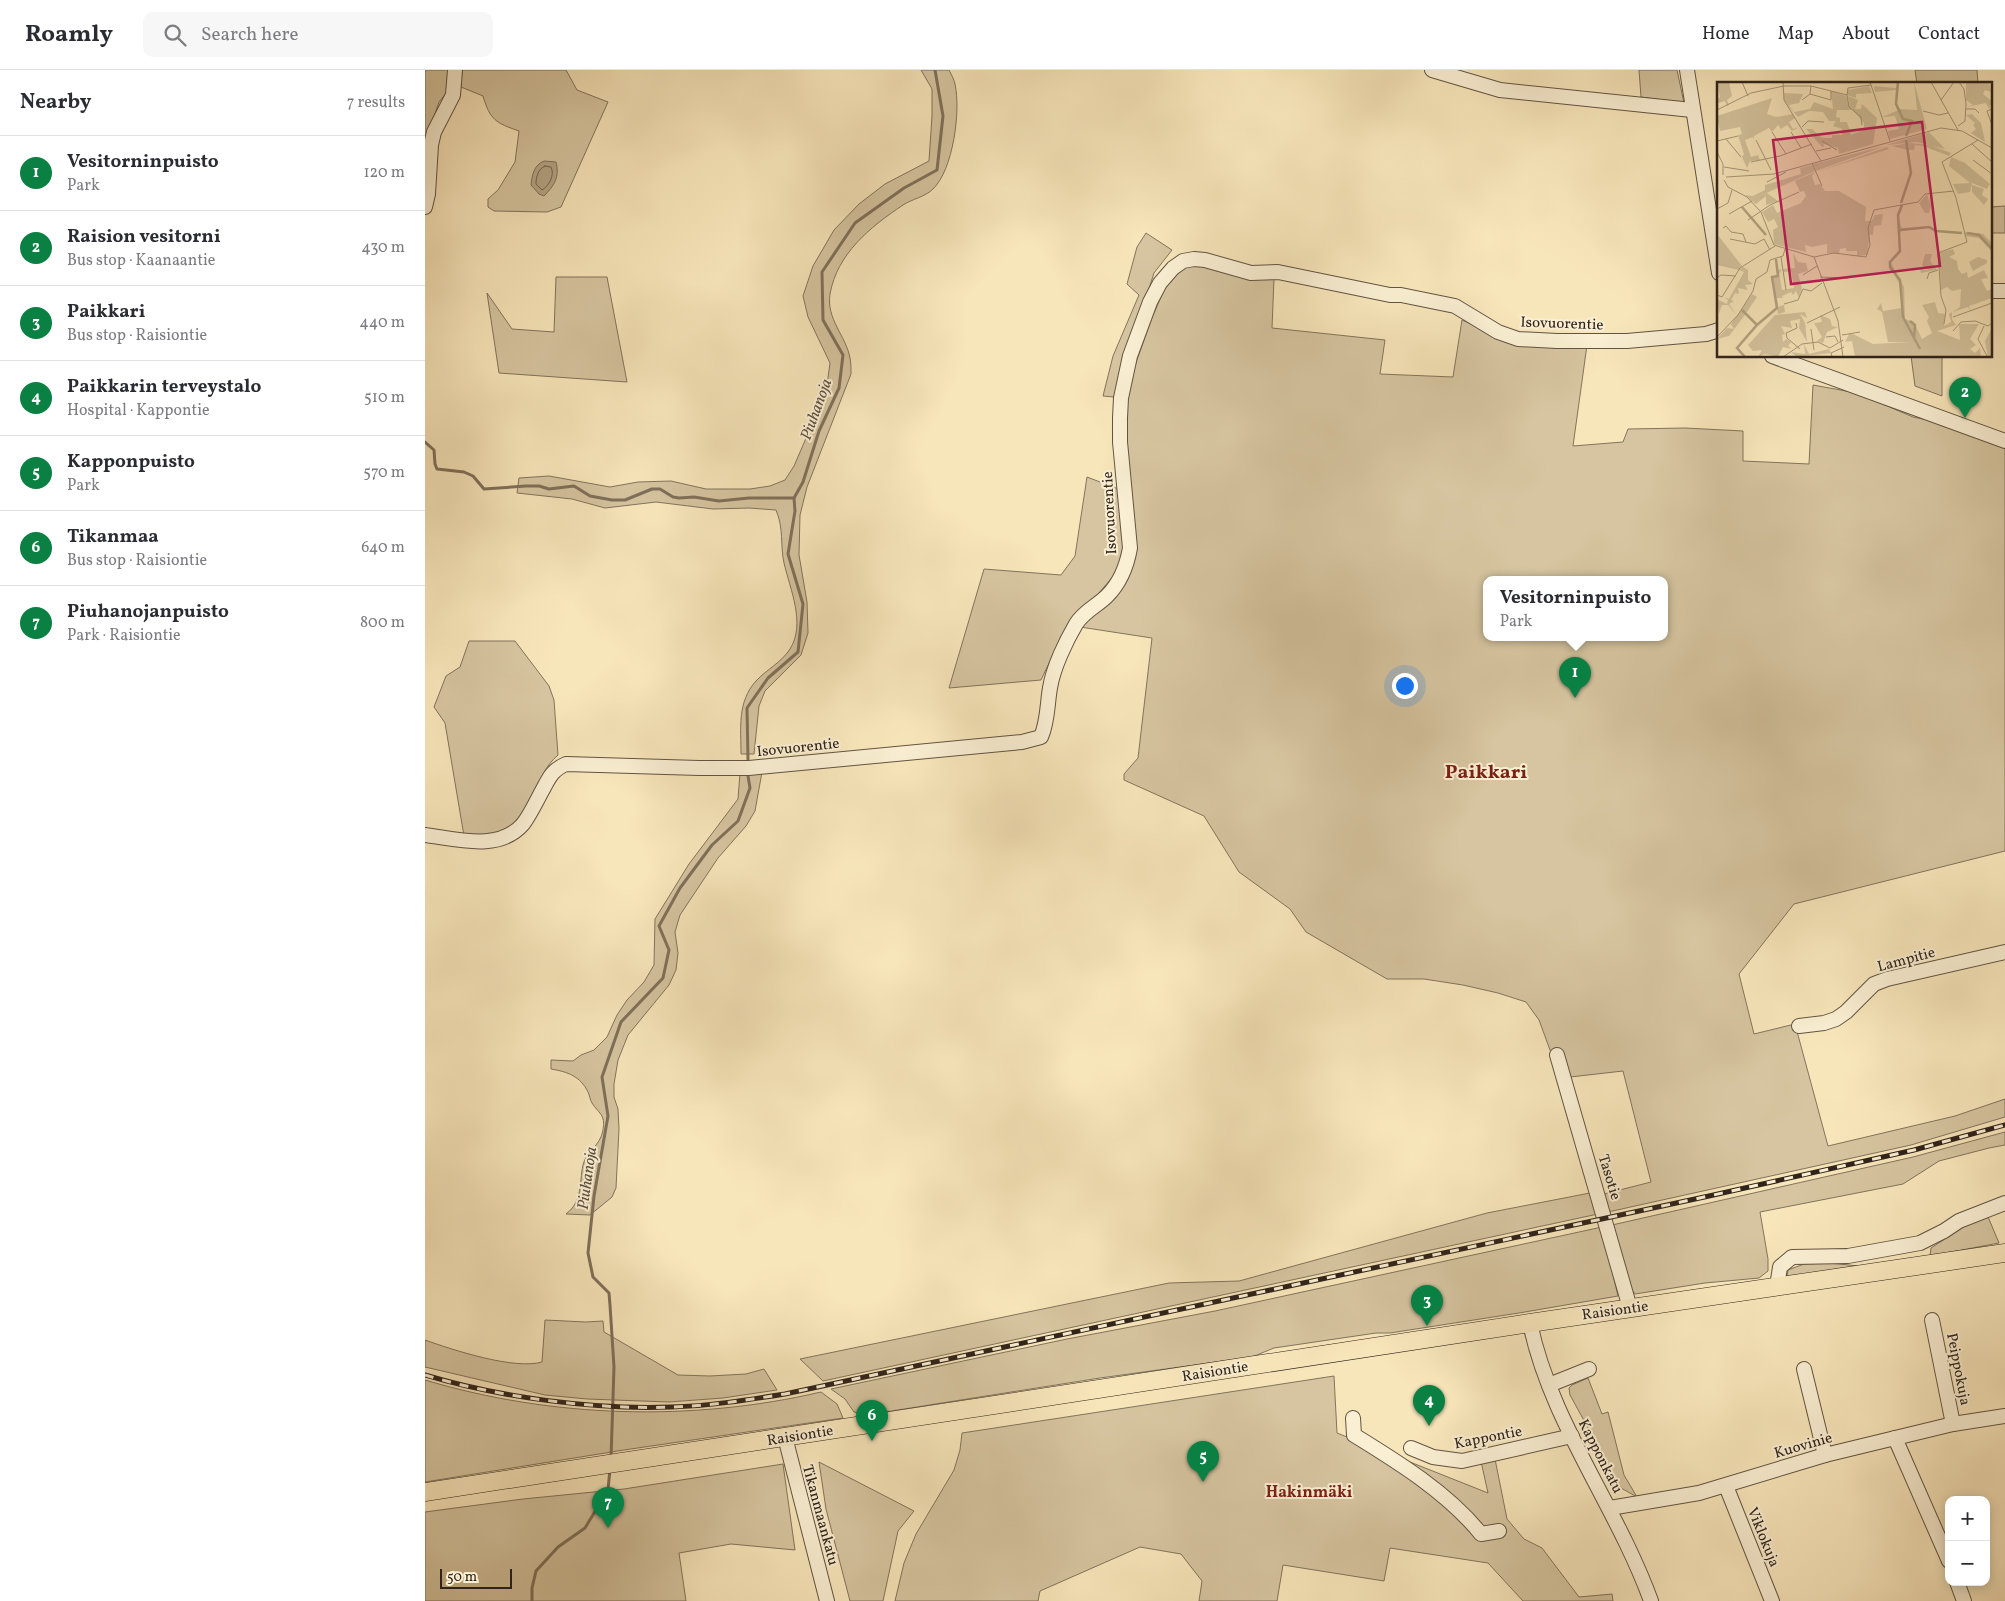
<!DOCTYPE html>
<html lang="en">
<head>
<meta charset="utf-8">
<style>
	:root { --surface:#fff; --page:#f7f7f7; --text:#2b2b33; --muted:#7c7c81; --line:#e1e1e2; --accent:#0b8043 }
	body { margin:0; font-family:Vollkorn,serif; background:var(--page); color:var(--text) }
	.controls { position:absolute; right:15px; bottom:15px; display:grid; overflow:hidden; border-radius:10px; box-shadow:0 2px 12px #0003 }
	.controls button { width:45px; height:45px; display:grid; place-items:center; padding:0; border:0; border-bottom:1px solid var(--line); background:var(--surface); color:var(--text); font:25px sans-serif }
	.scale { position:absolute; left:15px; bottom:12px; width:72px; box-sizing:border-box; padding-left:5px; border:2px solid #2f231a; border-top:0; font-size:14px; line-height:18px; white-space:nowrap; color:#2f231a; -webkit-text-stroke:4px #faefd3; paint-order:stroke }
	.you { position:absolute; left:979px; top:615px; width:18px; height:18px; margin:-12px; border:4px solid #fff; border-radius:50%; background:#1a73e8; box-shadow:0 0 0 8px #1a73e833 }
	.badge { display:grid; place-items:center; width:32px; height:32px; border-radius:50%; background:var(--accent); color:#fff; font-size:16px; font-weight:700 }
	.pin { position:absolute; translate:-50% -41px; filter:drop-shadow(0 1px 2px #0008) }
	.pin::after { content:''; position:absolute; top:26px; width:18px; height:15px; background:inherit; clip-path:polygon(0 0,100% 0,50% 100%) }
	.popup { position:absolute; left:1058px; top:506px; width:185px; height:65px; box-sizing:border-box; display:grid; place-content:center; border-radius:10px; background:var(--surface); filter:drop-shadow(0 1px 4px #0005); font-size:16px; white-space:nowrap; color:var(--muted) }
	.popup b { font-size:19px; color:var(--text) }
	.popup::after { content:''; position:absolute; left:50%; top:100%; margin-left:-10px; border:10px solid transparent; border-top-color:var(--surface) }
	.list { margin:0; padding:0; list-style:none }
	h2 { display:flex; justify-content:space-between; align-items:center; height:65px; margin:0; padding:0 20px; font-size:21px }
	h2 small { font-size:16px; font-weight:400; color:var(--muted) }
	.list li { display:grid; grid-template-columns:32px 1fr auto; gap:15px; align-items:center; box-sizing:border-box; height:75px; padding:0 20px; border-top:1px solid var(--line) }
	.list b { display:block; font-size:19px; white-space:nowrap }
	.list p { margin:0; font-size:16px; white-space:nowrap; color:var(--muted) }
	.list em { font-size:16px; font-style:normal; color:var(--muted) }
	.icon { flex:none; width:28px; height:28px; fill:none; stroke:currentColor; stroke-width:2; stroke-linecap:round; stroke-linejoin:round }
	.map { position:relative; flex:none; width:1580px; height:1531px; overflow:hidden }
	header { display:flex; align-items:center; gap:30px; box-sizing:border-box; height:70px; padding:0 25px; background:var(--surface); border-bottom:1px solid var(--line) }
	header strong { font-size:24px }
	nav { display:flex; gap:28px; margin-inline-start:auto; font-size:18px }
	.search { width:350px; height:45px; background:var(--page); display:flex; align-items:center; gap:12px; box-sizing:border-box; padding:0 18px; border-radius:10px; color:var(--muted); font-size:19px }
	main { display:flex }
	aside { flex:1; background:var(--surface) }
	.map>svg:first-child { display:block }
	.green { fill:#d6c5a0; stroke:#82745d; fill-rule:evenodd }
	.water { fill:#b4a484; stroke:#7f705a }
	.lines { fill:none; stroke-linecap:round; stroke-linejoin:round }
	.shore { stroke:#72644f; stroke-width:1 }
	.stream { stroke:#7f705a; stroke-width:3 }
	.minor-casing { stroke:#615442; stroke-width:16 }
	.major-casing { stroke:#2f231a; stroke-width:19 }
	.minor { stroke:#faefd3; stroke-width:14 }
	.major { stroke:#f8e6bb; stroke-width:18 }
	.rail-casing { stroke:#2f231a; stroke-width:5 }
	.rail { stroke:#faefd3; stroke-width:3; stroke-dasharray:9; stroke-linecap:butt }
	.labels { text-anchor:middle; stroke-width:4; stroke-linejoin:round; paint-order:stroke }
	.street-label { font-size:15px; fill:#2f231a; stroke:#faefd3 }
	.water-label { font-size:16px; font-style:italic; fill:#5e503f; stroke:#faefd3 }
	.neighbourhood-label { font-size:16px; font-weight:bold; fill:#7a1f14; stroke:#faefd3 }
	.district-label { font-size:20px; font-weight:bold; fill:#7a1f14; stroke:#faefd3 }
	.inset-river { fill:none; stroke:#b4a484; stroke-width:2.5 }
	.inset-road { fill:none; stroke:#a8987b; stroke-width:1 }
	.view { fill:#c2185b; fill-opacity:0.15; stroke:#c2185b; stroke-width:2.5 }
	.inset-edge { fill:none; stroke:#2f231a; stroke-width:2.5 }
</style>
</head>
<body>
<header>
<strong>Roamly</strong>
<div class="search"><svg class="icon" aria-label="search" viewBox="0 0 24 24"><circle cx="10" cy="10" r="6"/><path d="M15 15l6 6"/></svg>Search here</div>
<nav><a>Home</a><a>Map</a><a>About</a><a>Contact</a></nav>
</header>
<main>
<aside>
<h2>Nearby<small>7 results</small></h2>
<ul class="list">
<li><span class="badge">1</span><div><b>Vesitorninpuisto</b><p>Park</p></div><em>120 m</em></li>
<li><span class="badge">2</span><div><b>Raision vesitorni</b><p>Bus stop · Kaanaantie</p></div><em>430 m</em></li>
<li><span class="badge">3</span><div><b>Paikkari</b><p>Bus stop · Raisiontie</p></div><em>440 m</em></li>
<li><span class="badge">4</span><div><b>Paikkarin terveystalo</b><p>Hospital · Kappontie</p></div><em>510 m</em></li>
<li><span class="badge">5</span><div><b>Kapponpuisto</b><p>Park</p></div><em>570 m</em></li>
<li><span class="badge">6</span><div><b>Tikanmaa</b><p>Bus stop · Raisiontie</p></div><em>640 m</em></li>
<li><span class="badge">7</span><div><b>Piuhanojanpuisto</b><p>Park · Raisiontie</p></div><em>800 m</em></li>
</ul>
</aside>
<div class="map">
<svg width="1580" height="1531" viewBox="0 0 1580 1531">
	<rect width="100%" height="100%" fill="#f8e6bb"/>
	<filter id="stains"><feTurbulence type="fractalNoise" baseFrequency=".004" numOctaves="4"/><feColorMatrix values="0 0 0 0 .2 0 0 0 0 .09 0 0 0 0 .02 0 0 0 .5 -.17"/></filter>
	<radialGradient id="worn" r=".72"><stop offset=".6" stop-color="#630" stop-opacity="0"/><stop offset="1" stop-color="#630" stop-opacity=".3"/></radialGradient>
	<!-- green -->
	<g class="green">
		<path d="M0,0H25L23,21L14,32L0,73Z"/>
		<path d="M37,0H141L152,20L183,32L136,137L122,142L69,141L63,137V129L73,120L90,92L94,61C71,53 65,50 58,26L36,17Z"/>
		<path d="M496,0H524C526,4 529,9 530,14C536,41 528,100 508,119C500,127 487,129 478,135C445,157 412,184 405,224C401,249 421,266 425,288C426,293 426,299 426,304L382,417L375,445L374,485L382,532L383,563L376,585L340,621L334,636L329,684H316C316,658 312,632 331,611C342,599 356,593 365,579C381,554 365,519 359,493C355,474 359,459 351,440L324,438L288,439L231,432L180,438L147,429L92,423L94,408L124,406L185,417L213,412L246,411L281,419H325L345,416L360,410L369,396L401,322L405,293L383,247L378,226L388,196L409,160L434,134L460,114L504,91L507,46V19Z"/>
		<path d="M1214,0H1252L1259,33L1216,27Z"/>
		<path d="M1490,0H1552L1553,14H1492Z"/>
		<path d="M1580,136V163H1566V137Z"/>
		<path d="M721,163L747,180L729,203L689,327L678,326L688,286L714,225L702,214L712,177Z"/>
		<path d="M765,195H779L849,208L847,258L960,270L955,304L1028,307L1037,250L1061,261L1162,275L1148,376L1198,372L1203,359L1260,358L1318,361V391L1384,394L1388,315L1432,323L1488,347L1507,351L1580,377V781L1369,834L1314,904L1329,964L1370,954L1403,1076L1530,1046L1580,1029V1047L1486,1075L1183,1142L1175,1125L1226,1112L1198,1001L1145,1007L1128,988L1114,950L1101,932L1073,923L1038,915L999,909H962L881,862L865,839L814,802L779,746L699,710V704L713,688L727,568L655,557L684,533L702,508L699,347L703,315L727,248L741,215L752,202ZM1061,509H1239V567H1061Z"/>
		<path d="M131,207H182L202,312L74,303L62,223L87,259L129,262Z"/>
		<path d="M1486,286H1517V326L1490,316Z"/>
		<path d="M662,407L696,420L701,482L690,504L636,568L616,610L524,618L559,499L636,505L650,486Z"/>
		<path d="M44,571H90L124,616L129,630L133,685C107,707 107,751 74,764C64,768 49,766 39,766L20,653L9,637L21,606L35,597Z"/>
		<path d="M337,702L330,741L321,756L293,788L255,845L250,862L253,883L251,900L244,915L203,965L193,990L189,1014V1027L193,1039L194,1059L191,1118L187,1127L165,1145L141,1144C158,1131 154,1114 158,1095C161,1081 175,1077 178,1060C181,1044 173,1043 167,1033C165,1030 165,1026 163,1022C155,1006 143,1002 126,999V990L148,991L156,985L169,980L182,967L192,945L202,930L219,912L229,895L230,849L264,794L313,729L315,703Z"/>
		<path d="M1580,1062V1075L1564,1078L1514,1091L1478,1114L1335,1142L1343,1189V1201L1334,1208L1280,1213L1210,1224L1205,1218L1187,1155L1488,1087Z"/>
		<path d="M1165,1123L1173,1144L398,1311L375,1289L744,1213L814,1211L1062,1143Z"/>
		<path d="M1561,1142L1574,1173L1505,1186L1506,1178Z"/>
		<path d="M1177,1157L1193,1226L1094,1243L965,1263H951L849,1278L827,1287L675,1308L441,1345L429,1342L420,1329L406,1319L642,1269L790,1241Z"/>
		<path d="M1404,1193L1434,1196L1362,1207L1363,1200L1379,1194Z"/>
		<path d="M120,1250L161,1252L178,1251L179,1262L253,1305L285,1306L321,1304L339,1299L352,1320L298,1328L244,1332L162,1329L120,1325L0,1297V1270C28,1280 89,1300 117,1292Z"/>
		<path d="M909,1306L912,1363L1063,1423L1055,1387L1069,1384L1082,1449L1099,1469L1117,1478L1154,1527L1187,1524L1188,1531H1098L1063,1493L965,1478L959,1511L858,1495L852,1531H774L777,1511L756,1484L715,1477L615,1521L613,1531H470L479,1493L491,1464L529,1400L535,1380L537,1363Z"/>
		<path d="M1163,1308L1177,1344L1183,1342L1199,1405L1212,1427L1196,1418L1145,1325L1144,1318L1147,1315Z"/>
		<path d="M0,1310C127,1348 267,1352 396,1322L412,1334L418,1348L199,1380L0,1412Z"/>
		<path d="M394,1392L489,1441L473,1461L458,1531H425L401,1439Z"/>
		<path d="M358,1394L370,1480L306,1474L254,1483L261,1531H0V1442L98,1429L199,1419Z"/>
	</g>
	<!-- water -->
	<path class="water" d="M119,91L131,92C135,107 129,116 119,126L114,124L106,115C107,105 109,95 119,91Z"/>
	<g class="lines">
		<!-- shore -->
		<path class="shore" d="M120,96L126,97C130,105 124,116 117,120L111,114C111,107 113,99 120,96Z"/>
		<!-- stream -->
		<g class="stream">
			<path d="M0,372L9,380L10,394L12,399L39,402L48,406L59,419L101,416H114L124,419L149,416L165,426L187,430H200L227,419H235L248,427L254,428L269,427L294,431L324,428H369"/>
			<path d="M323,690L322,638L343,608L373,582L378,534L363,484L370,441L369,428L378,412L394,361L414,318L418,285L398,250L397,202L430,153L479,118L512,100L518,46L510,0"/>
			<path d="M186,1388L189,1297L185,1235L184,1223L168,1207L163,1183L169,1126L183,1046L177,1007L196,952L238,908L244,880L234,856L255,818L287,775L313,751L325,718L323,706"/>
			<path d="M107,1531V1518L111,1501L133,1477L160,1458L183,1420L185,1399"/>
		</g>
		<defs>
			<g id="minor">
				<path d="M1007,0L1075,20L1267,40"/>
				<path d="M1262,0L1294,203"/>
				<path d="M0,137L3,124L6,75L9,62L28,25L30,0"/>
				<path d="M1566,221H1580"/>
				<path d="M1347,286L1580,371"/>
				<path d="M0,765C32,769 74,782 98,754C105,745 111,732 117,721C124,708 127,700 141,694L274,698H324L597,672L616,667C623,651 622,635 625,618C628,598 641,571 651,554C659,541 672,536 682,526C695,513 702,495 705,478L695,372V348L696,328L705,286L725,232L735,213L748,198L758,191L769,189L780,190L826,203L853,202L965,225H976L1030,236L1073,262L1093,269L1132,271H1202L1281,264L1294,260"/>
				<path d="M1374,956L1399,953L1411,949L1421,942L1449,914L1462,909L1580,882"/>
				<path d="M1132,985L1205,1238"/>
				<path d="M1352,1217L1355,1197L1367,1187L1423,1186L1495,1173L1519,1161L1534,1151L1580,1133"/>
				<path d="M1507,1250L1528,1354"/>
				<path d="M1105,1253C1125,1351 1192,1437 1226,1531"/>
				<path d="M1379,1299L1400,1385"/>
				<path d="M1124,1315L1164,1299"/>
				<path d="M928,1348L929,1365C973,1392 1023,1423 1056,1464L1074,1461"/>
				<path d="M360,1367L402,1531"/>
				<path d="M1470,1368L1524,1491"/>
				<path d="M986,1378L1008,1387L1037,1391L1147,1366"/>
				<path d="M1301,1416L1347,1531"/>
				<path d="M1185,1438L1274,1423L1400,1385L1528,1354L1580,1346"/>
				<path d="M1532,1512L1539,1531"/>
			</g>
			<path id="major" d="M0,1422L1105,1253L1580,1183"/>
		</defs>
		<!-- minor casing -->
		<use href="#minor" class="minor-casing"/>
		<!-- major casing -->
		<use href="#major" class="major-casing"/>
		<!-- minor -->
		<use href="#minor" class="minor"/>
		<!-- major -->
		<use href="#major" class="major"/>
		<defs>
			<path id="rail" d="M0,1305C72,1327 170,1340 246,1337C284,1336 322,1330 360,1324L1284,1126L1489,1080L1580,1055"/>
		</defs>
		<!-- rail casing -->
		<use href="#rail" class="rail-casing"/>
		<!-- rail -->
		<use href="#rail" class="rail"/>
	</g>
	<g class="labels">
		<!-- street labels -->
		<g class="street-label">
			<text transform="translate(1137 253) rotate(2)" y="5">Isovuorentie</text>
			<text transform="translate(684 443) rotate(-93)" y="5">Isovuorentie</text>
			<text transform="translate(373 677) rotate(-6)" y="5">Isovuorentie</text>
			<text transform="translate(1481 889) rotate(-15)" y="5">Lampitie</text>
			<text transform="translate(1185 1107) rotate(73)" y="5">Tasotie</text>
			<text transform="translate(1190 1240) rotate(-8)" y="5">Raisiontie</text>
			<text transform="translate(1534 1299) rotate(79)" y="5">Peippokuja</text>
			<text transform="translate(790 1301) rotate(-9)" y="5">Raisiontie</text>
			<text transform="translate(375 1365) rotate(-9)" y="5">Raisiontie</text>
			<text transform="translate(1063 1367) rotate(-11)" y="5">Kappontie</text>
			<text transform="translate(1378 1375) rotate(-16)" y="5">Kuovinie</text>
			<text transform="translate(1176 1386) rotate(63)" y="5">Kapponkatu</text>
			<text transform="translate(396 1445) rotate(75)" y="5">Tikanmaankatu</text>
			<text transform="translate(1339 1467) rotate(68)" y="5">Viklokuja</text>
		</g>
		<!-- water labels -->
		<g class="water-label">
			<text transform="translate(390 339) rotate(-70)" y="6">Piuhanoja</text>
			<text transform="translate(161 1108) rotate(-82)" y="6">Piuhanoja</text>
		</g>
		<!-- neighbourhood labels -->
		<g class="neighbourhood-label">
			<text x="884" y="1427">Hakinmäki</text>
		</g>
		<!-- district labels -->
		<g class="district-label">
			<text x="1061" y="708">Paikkari</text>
		</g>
	</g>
	<!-- overview -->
	<g transform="translate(1292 12)">
		<rect width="275" height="275" fill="#f8e6bb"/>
		<path d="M0,0H12L15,14L10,18L12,23L10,24L8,19L1,21L0,27V18L3,15ZM180,0L179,22L183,27L200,28L197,0L210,47L173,57L171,49L182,47L178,34L165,35L182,28L178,22L179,8L158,10L157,4L179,6ZM249,0H272L274,10L268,8L266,12L275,19L272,27L269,21L249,25L256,23L249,18ZM152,4L155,11L139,12V16L130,13L131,8ZM114,9L129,14L134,28H120L119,35L123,36V40H130L134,53L147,48V41L133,25L131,14L141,18L138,27H144L145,22L160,36L156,62L122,72L121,66L107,62L106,66L89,47H95L105,56H115V53H125V47L116,44L119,39H112L106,30L92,29L81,35L67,19V11L86,12L82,21L72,23L77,30L93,27L97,20L116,27ZM55,16L50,32L59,35L76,32L78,36L72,40L76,47L82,45L75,49L70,43L64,47L61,43L55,50L52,46L37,54V58L36,55L28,58L34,75L41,73L43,78L33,79L30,86L25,75L27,72L21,53L25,52L23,45L3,49L0,34ZM255,32L264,41L268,60L254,51L259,47L256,43L258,41L249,33ZM212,50L228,67L200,60L169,63ZM192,61L213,63L234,71L232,74L206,64L198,63L197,68H191L174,64ZM168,64L99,89L96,82ZM170,65L172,67L99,90ZM234,75L248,81L273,102L270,107L255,101L252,95L255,102L253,110L241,112L236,102L253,101L232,84ZM95,83L98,89L34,118L28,113L36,114L48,108V103L84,92L83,86ZM98,90L95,94L98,103L103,102L108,109H122L149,125L148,139H155L150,173L140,174V169H129V166L123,167L122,172L110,171V162L95,165L88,163L89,170L57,162L56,148L61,145L57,137L51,140L45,130L56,123L60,131L84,121L89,114L87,109L83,110L78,99L50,111L61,119L49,123V114L39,122L34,118ZM255,103L267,107L265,113L271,117L267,123L255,110ZM210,112L214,124L212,131H208L202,121ZM184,123L185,128L181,135L185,146L209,145L184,149L181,158L184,170L174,181L187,205L188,237L197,240L205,257L215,251L210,239L212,235L205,223L218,220L221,231L228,232L227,244L234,240L232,232L243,225L244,207L235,209L230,205L224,208L222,171L236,167L238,172L232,175L240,179L241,187L245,192L250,190L251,196L267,188L271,196L264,197L270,209L275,207V216L252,224L254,229L251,225L235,230V237L239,243L220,249L243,258L242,242H262L253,257L259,263L253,267L258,271L263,266L264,275H138L135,259L128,260L132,252H136L156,262L195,260H171L165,230L160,227L164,221L166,229L185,226L184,205L172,183L182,170L180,135ZM166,132L164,143L157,144L156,153L152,152V144L158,133ZM247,150L266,152L275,161V170L262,156L248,154ZM0,152L25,184L22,188L0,183ZM76,171L81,180L89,181L91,189L81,192L85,206L82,216L79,209L76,213L74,210L65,214L66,216H60L61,225L67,223L68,230L61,232L55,195L61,194L58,176L61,188L65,187L62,192L65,208L77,206L74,189L67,190L66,187L78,186ZM208,172H215L213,179L220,188L204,191L203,187L211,188L205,183ZM261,175L270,178V181L256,189L252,180ZM26,185L31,188V198L36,202L28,203L31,208L21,206L22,212L18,211L14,218L17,219L12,222L19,233L11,223H5L2,232L0,217L10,222L11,218L7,215L12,217L27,190L22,188ZM35,212L40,215L27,234L12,254L0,257L10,246L17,247L14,242ZM88,230L90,236L83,232L88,241L90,260L82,246L83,237L73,239L75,246L64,244L68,252L65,253L66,260L69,257L74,260L71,264L75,267L66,265L61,275L48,272L41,275L45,268L36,269L31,263L58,233ZM103,233L113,237L115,244L121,245L110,250L106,261L100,259L105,255L97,241L105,240ZM275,246V275H271L268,259ZM87,262L92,272L112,267L114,271L80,275L74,270L88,272Z" fill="#d6c5a0"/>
		<path class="inset-river" d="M181,0L179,22L186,37L195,39L189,54M184,121L194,91L189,58M185,123L181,133L183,169L173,180V185L183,198L186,235L203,267M25,125L49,153M183,148L212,145L219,149L245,151M250,151L262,153L275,167M25,228L40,243M193,239L198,243L197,255M28,275L20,266L40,243L60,226L55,195L61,194L59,177"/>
		<path class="inset-road" d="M25,0L31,14M66,0L67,18L104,79M153,0L173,59M214,0L241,48M93,12L114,18V9M130,13L132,25L144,35L145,43M85,18L93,12L94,4M224,18L237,0M248,27H258L262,31M275,27L270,29L275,43M0,28L34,11L67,4H94L130,13L131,6L154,3M206,29L222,33L231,31M241,44L248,39L249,22L247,7L242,0M85,45L91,39L107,40M55,50L69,72M74,50L84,66M9,57L24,75M39,58L54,88M0,59L21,54M105,59L120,68M255,62L275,80M99,69L114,66M0,70L6,82V93M256,78L275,92M34,80L63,74L95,62M95,81L105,104M7,85L32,89M9,95L57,92L224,46L245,49L275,66M7,98L11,105L30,115L44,130L57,163L97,175L121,239L126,275M50,100L69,90M0,127L11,121L15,108M12,132L35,119M31,138L53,123L82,110M6,146L9,144L14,150L26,152L29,160M13,157L38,162L47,157L53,168M64,175L69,208M97,175L117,171L149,175L153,163L151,146L157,128L201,120L208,112L237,109M86,193L100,184M103,195L131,196M0,196L4,193L19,194M210,197L212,191L221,188M0,213L5,215L23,186L58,164M67,222L81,218L86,207L94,209L105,201M236,235L275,221M79,241L80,246L69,251L70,256L83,267M90,241L123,225M227,242L229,228L224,214L221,171L250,160L239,116L225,80L261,58M267,244L261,257L270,274M94,247L97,268M236,249L244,240L258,239L271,244L275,241M125,253L143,250M0,255L21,233L36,209L39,197L50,190L53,178L66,174L68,167M109,255L118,254L121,260M66,275L85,262L101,260L113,266L126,258M115,275L114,271L127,265"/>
		<path class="view" d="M205,40L223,184L74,202L56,58Z"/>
		<rect width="275" height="275" class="inset-edge"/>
	</g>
	<rect width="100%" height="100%" filter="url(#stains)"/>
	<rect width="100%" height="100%" fill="url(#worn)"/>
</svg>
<div class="controls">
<button>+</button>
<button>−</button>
</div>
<div class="scale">50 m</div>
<div class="you"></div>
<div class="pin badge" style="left:1150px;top:628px">1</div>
<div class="popup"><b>Vesitorninpuisto</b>Park</div>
<div class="pin badge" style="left:1540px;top:348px">2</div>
<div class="pin badge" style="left:1002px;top:1256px">3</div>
<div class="pin badge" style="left:1004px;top:1356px">4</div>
<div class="pin badge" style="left:778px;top:1412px">5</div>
<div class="pin badge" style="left:447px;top:1371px">6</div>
<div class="pin badge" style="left:183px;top:1458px">7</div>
</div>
</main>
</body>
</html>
